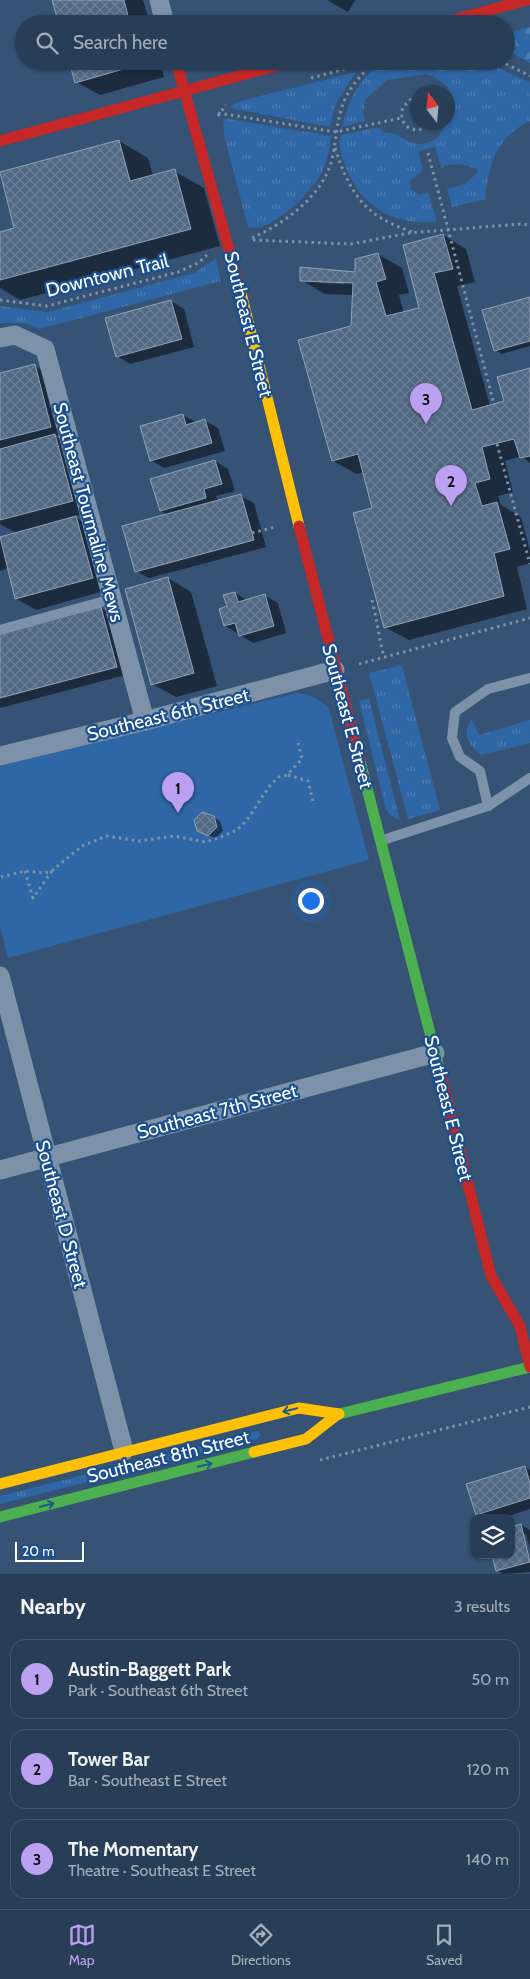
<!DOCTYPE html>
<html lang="en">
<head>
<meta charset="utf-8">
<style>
	:root { --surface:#283e57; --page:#30455d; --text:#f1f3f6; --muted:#a5aeba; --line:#44576d; --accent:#bca0f2 }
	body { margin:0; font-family:Cabin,sans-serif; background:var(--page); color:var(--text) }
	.controls { position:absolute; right:15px; bottom:15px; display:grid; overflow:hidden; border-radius:10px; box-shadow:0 1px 4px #0004 }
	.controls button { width:45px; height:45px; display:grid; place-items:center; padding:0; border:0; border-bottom:1px solid var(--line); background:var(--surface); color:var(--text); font:25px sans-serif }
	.compass { position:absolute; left:410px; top:85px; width:45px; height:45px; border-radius:50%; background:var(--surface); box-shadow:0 1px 4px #0004; rotate:344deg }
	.scale { position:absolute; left:15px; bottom:12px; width:69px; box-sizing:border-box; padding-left:5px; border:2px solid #fff; border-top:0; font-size:14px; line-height:18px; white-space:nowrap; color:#fff; -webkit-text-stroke:4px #1b4f8f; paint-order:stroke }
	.you { position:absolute; left:310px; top:900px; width:18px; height:18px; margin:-12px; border:4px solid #fff; border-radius:50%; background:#1a73e8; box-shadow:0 0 0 8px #1a73e833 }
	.badge { display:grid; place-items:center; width:32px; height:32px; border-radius:50%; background:var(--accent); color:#111; font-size:16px; font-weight:700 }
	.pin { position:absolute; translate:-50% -41px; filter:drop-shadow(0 1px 2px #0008) }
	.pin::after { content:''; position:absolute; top:26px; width:18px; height:15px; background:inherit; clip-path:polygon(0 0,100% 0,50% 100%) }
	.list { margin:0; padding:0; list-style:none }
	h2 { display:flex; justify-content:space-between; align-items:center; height:65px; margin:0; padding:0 20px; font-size:21px }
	h2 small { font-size:16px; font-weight:400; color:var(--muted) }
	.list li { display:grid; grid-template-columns:32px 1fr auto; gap:15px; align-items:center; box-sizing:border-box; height:80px; margin:0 10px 10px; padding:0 10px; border:1px solid var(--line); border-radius:15px }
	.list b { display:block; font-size:19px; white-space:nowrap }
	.list p { margin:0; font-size:16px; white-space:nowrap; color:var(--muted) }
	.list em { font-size:16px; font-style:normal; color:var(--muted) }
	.icon { flex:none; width:28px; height:28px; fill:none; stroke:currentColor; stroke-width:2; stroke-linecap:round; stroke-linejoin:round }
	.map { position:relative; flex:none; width:530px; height:1574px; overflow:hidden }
	.search { position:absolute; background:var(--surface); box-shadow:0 1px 4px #0004; left:15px; right:15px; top:15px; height:55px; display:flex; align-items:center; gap:12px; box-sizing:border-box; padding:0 18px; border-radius:28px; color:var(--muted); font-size:19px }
	.sheet { height:335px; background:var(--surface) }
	nav { display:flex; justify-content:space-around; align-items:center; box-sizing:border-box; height:70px; border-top:1px solid var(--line); background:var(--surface); font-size:14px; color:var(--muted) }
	nav a { display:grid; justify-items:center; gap:2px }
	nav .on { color:var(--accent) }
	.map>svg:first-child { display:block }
	.grass { fill:url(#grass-tufts) }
	.forest { fill:url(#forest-firs) }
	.park { fill:#2f66a5 }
	.shadow { fill:#0007; fill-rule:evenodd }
	.building { fill:url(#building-cross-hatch); stroke:#92a2b6 }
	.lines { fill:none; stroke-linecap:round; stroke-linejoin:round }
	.path { stroke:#7d92a8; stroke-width:3; stroke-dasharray:2.5 4; stroke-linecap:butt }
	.lane { stroke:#7d92a8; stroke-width:10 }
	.street { stroke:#7d92a8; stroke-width:19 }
	.fast { stroke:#4caf50; stroke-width:11 }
	.slow { stroke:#ffc107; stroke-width:11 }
	.jam { stroke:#c62828; stroke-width:11 }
	.oneway { stroke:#205989 }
	.labels { text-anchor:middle; stroke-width:4.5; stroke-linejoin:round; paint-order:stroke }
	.street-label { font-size:19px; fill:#fff; stroke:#1b4f8f }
</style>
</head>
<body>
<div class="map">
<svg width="530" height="1574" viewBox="0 0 530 1574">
	<defs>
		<pattern id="grass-tufts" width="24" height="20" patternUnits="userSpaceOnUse" patternTransform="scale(1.25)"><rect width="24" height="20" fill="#2f66a5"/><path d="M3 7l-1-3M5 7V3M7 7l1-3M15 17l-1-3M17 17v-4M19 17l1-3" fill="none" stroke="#4e7db2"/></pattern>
		<pattern id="forest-firs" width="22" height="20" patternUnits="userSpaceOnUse" patternTransform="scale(1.25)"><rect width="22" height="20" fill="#2f66a5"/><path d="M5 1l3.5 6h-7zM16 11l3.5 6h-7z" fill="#4e7db2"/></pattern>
		<pattern id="building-cross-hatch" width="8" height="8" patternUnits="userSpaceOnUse" patternTransform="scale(1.25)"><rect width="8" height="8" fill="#526984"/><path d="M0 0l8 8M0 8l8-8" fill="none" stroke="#6c8096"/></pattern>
	</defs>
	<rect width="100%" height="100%" fill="#365274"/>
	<!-- grass -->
	<g class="grass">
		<path d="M399,61H490L500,69L530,82V121C505,133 492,153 488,180C486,187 485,192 486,199L452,207L447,189L465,184L477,173V169L460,164L445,165L442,169L435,147L418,151L423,170L410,181L411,189L419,195L428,192L437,221C394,228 356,203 344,162C341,154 338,143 341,135L379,127C383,135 388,132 395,134C401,136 406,141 413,143C427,147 443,137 445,123L448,122V113L455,109V102L447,86L434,77L426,74L387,80L365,100L363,113L366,121L342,127C346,107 360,76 379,66C385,63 393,63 399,61Z"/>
		<path d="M356,72L336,103L330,127L229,108L237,102Z"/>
		<path d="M223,118L331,136C330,147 328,159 323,170C315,189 270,235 248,227L224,135Z"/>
		<path d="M216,258L221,281L40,329L24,323H0V306L48,312L194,273Z"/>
		<path d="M402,665L440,810L408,819L369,673Z"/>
		<path d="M369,698L400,820L391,816L386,810L359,701Z"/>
		<path d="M472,720L479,735L530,720V743L481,755C470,745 460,734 472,720Z"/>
		<path d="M258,1431L261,1435L257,1439L0,1504V1496Z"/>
	</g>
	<!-- forest -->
	<path class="forest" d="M530,27V63L506,50V33Z"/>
	<!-- park -->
	<path class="park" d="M297,693C311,695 319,698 329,709L369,860L8,958L0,926V766Z"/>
	<!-- shadow -->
	<g class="shadow">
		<path d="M53,0H143L150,24H60Z"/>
		<path d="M327,0H355L348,12Z"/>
		<path d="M70,61H160L164,77L100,95L76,82Z"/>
		<path d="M119,141L148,158L153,176L174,171L204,188L220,246L20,300L0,288V233L15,229L0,173Z"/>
		<path d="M443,235L466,249L475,282L457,286L490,406L505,402L530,369V463L521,456L505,461L513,492L498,496L501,505L521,517L530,551V563L517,567L527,609L409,640L385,627L374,509L364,472L357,474L333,461L299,341L352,327L354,295L325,294L301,280L356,273V260L378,254L402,268L409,293L399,295L404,313L421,309ZM320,281L344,282V284L320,283Z"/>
		<path d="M530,298V346L502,354L495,350Z"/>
		<path d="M171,301L184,309L194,347L130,364L117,356Z"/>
		<path d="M35,366L48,373L63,434L55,436L74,447L91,512L74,516L94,528L111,589L36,610L17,599L8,568L0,571V538L16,533L0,524V375Z"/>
		<path d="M183,415L197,423L205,421L218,428L225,451L164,468L151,460Z"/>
		<path d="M215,461L228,469L235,491L216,496L218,502L241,496L254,503L266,547L149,578L136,571L168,515L161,511Z"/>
		<path d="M168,578L191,592L217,686L176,697L152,684Z"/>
		<path d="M235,593L247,600L264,595L278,603L286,633L253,643L225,626Z"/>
		<path d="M101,608L114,616L129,674L0,708V635Z"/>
		<path d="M213,817L220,821L223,831L215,838L198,831Z"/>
		<path d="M525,1467L530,1470V1509L503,1518H483L477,1514Z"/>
		<path d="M521,1525L530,1530V1549L526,1534H523L530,1558V1572L503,1574L497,1570L511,1555Z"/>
	</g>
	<!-- building -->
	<g class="building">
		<path d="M52,0H124L130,24H59Z"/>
		<path d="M69,61H141V64L75,83Z"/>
		<path d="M119,140L130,181L175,169L191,229L0,280V232L14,228L0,172Z"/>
		<path d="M443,234L453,269L434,273L472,410L504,401L497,377L530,368V456L520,458L514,439L482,447L490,479L475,483L482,506L497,502L510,549L494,553L504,596L384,628L353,513L372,508L358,454L332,461L298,340L351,326L353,283L300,281V267L355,272V259L378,253L386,279L376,282L386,316L419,308L403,245Z"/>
		<path d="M530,297V341L494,351L482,310Z"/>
		<path d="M171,300L182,339L116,357L105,318Z"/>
		<path d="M35,364L51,427L0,440V373Z"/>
		<path d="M183,414L186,425L205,419L212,443L150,461L140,426Z"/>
		<path d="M55,434L73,501L0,520V449Z"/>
		<path d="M215,460L222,484L204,489L206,498L160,511L150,479Z"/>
		<path d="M241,494L254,540L135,572L122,526Z"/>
		<path d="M76,516L93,578L15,599L0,537Z"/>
		<path d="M168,577L194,673L151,685L125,589Z"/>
		<path d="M235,592L238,602L265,594L274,626L239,636L235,623L224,626L219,609L227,606L223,595Z"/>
		<path d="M101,607L117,667L0,698V633Z"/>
		<path d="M202,812L214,816L217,827L208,836L197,831L194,820Z"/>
		<path d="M525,1466L530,1483V1498L476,1515L466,1484Z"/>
		<path d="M521,1524L530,1562L496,1571L492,1555H511V1527Z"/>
	</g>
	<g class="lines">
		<!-- path -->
		<g class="path">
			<path d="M500,61L530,76"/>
			<path d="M311,78L376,61"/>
			<path d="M418,98L410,100L403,107C396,127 418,138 431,122"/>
			<path d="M218,113L336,132L401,118"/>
			<path d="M218,116L226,105"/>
			<path d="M335,148C350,194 365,217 413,232"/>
			<path d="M428,153L494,404"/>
			<path d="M252,238C285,223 323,196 332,159C337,139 336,119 345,99C351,85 363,74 373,62"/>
			<path d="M253,240L351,244L409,233L520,224L530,225"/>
			<path d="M0,300L47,306L178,272L198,263L207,255"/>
			<path d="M497,444L530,564"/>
			<path d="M252,533L275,527"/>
			<path d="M372,600C377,620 379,638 384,657"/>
			<path d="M359,664L530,618"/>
			<path d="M288,775L308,781L313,801"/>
			<path d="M25,871L33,898L52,871"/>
			<path d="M1,877L25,871L45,873L53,870L82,846L106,836L139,841L174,836L205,842L221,837L237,830L247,820L271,784L279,777L287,775L302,759L298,743"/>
			<path d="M320,1460L530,1407"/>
		</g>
		<!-- lane -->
		<g class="lane">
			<path d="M0,630L112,599"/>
			<path d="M488,806L480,771L460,757L452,738L455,712L488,689L530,678"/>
			<path d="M383,840L488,806L530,778"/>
		</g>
		<!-- street -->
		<g class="street">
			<path d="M159,0L165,24"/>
			<path d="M0,338L15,335L45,349L145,721"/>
			<path d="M0,756L145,721L335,670"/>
			<path d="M0,976L124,1451"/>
			<path d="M0,1170L435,1053"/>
		</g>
		<!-- fast -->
		<g class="fast">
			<path d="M360,761L440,1072"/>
			<path d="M339,1414L530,1367"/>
			<path d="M0,1517L254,1452"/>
		</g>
		<!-- slow -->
		<g class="slow">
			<path d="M240,289L299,526"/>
			<path d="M254,1452L306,1439L338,1414"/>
			<path d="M0,1484L299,1408L339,1414"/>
		</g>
		<!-- jam -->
		<g class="jam">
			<path d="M438,24L527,0"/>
			<path d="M176,61L240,289"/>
			<path d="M0,141L294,61"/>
			<path d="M299,526L360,761"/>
			<path d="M440,1072L491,1276L520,1326L530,1367"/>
		</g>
	</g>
	<!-- one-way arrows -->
	<defs><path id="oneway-shaft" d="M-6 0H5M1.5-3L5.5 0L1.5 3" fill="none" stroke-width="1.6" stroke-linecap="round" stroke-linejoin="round" transform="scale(1.25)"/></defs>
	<g class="oneway">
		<use href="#oneway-shaft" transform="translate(290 1410) rotate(166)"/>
		<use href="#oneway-shaft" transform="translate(205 1465) rotate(-14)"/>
		<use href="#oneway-shaft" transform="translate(47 1505) rotate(-14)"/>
	</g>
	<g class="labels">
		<!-- street labels -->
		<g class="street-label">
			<text transform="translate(107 275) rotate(-14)" y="7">Downtown Trail</text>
			<text transform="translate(249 324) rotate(76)" y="7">Southeast E Street</text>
			<text transform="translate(89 512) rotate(75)" y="7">Southeast Tourmaline Mews</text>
			<text transform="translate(168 714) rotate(-14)" y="7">Southeast 6th Street</text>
			<text transform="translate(348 716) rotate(75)" y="7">Southeast E Street</text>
			<text transform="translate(449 1108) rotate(76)" y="7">Southeast E Street</text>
			<text transform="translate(217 1111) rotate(-15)" y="7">Southeast 7th Street</text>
			<text transform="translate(62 1214) rotate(75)" y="7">Southeast D Street</text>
			<text transform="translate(168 1456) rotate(-14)" y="7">Southeast 8th Street</text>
		</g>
	</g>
</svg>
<div class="controls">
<button><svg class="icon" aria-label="layers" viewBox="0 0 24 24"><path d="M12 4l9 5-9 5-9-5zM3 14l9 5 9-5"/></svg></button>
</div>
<svg class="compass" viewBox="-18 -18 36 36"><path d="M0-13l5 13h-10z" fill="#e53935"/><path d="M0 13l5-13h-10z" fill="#a5aeba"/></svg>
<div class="scale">20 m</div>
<div class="you"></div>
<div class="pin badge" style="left:178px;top:813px">1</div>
<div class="pin badge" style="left:451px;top:506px">2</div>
<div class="pin badge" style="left:426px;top:424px">3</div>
<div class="search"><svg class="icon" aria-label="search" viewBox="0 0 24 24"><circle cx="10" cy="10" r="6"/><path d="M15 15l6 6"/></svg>Search here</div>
</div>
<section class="sheet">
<h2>Nearby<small>3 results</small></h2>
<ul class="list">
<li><span class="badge">1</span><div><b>Austin-Baggett Park</b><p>Park · Southeast 6th Street</p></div><em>50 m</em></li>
<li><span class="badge">2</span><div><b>Tower Bar</b><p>Bar · Southeast E Street</p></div><em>120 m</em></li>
<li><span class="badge">3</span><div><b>The Momentary</b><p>Theatre · Southeast E Street</p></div><em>140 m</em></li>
</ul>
</section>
<nav>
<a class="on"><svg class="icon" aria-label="map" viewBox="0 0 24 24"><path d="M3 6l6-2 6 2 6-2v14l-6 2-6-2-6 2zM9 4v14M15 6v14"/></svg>Map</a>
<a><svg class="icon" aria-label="directions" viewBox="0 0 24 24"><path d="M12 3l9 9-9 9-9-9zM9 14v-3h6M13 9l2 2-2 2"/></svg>Directions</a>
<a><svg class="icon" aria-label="saved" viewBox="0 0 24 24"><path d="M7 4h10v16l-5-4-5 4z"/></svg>Saved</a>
</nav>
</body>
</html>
